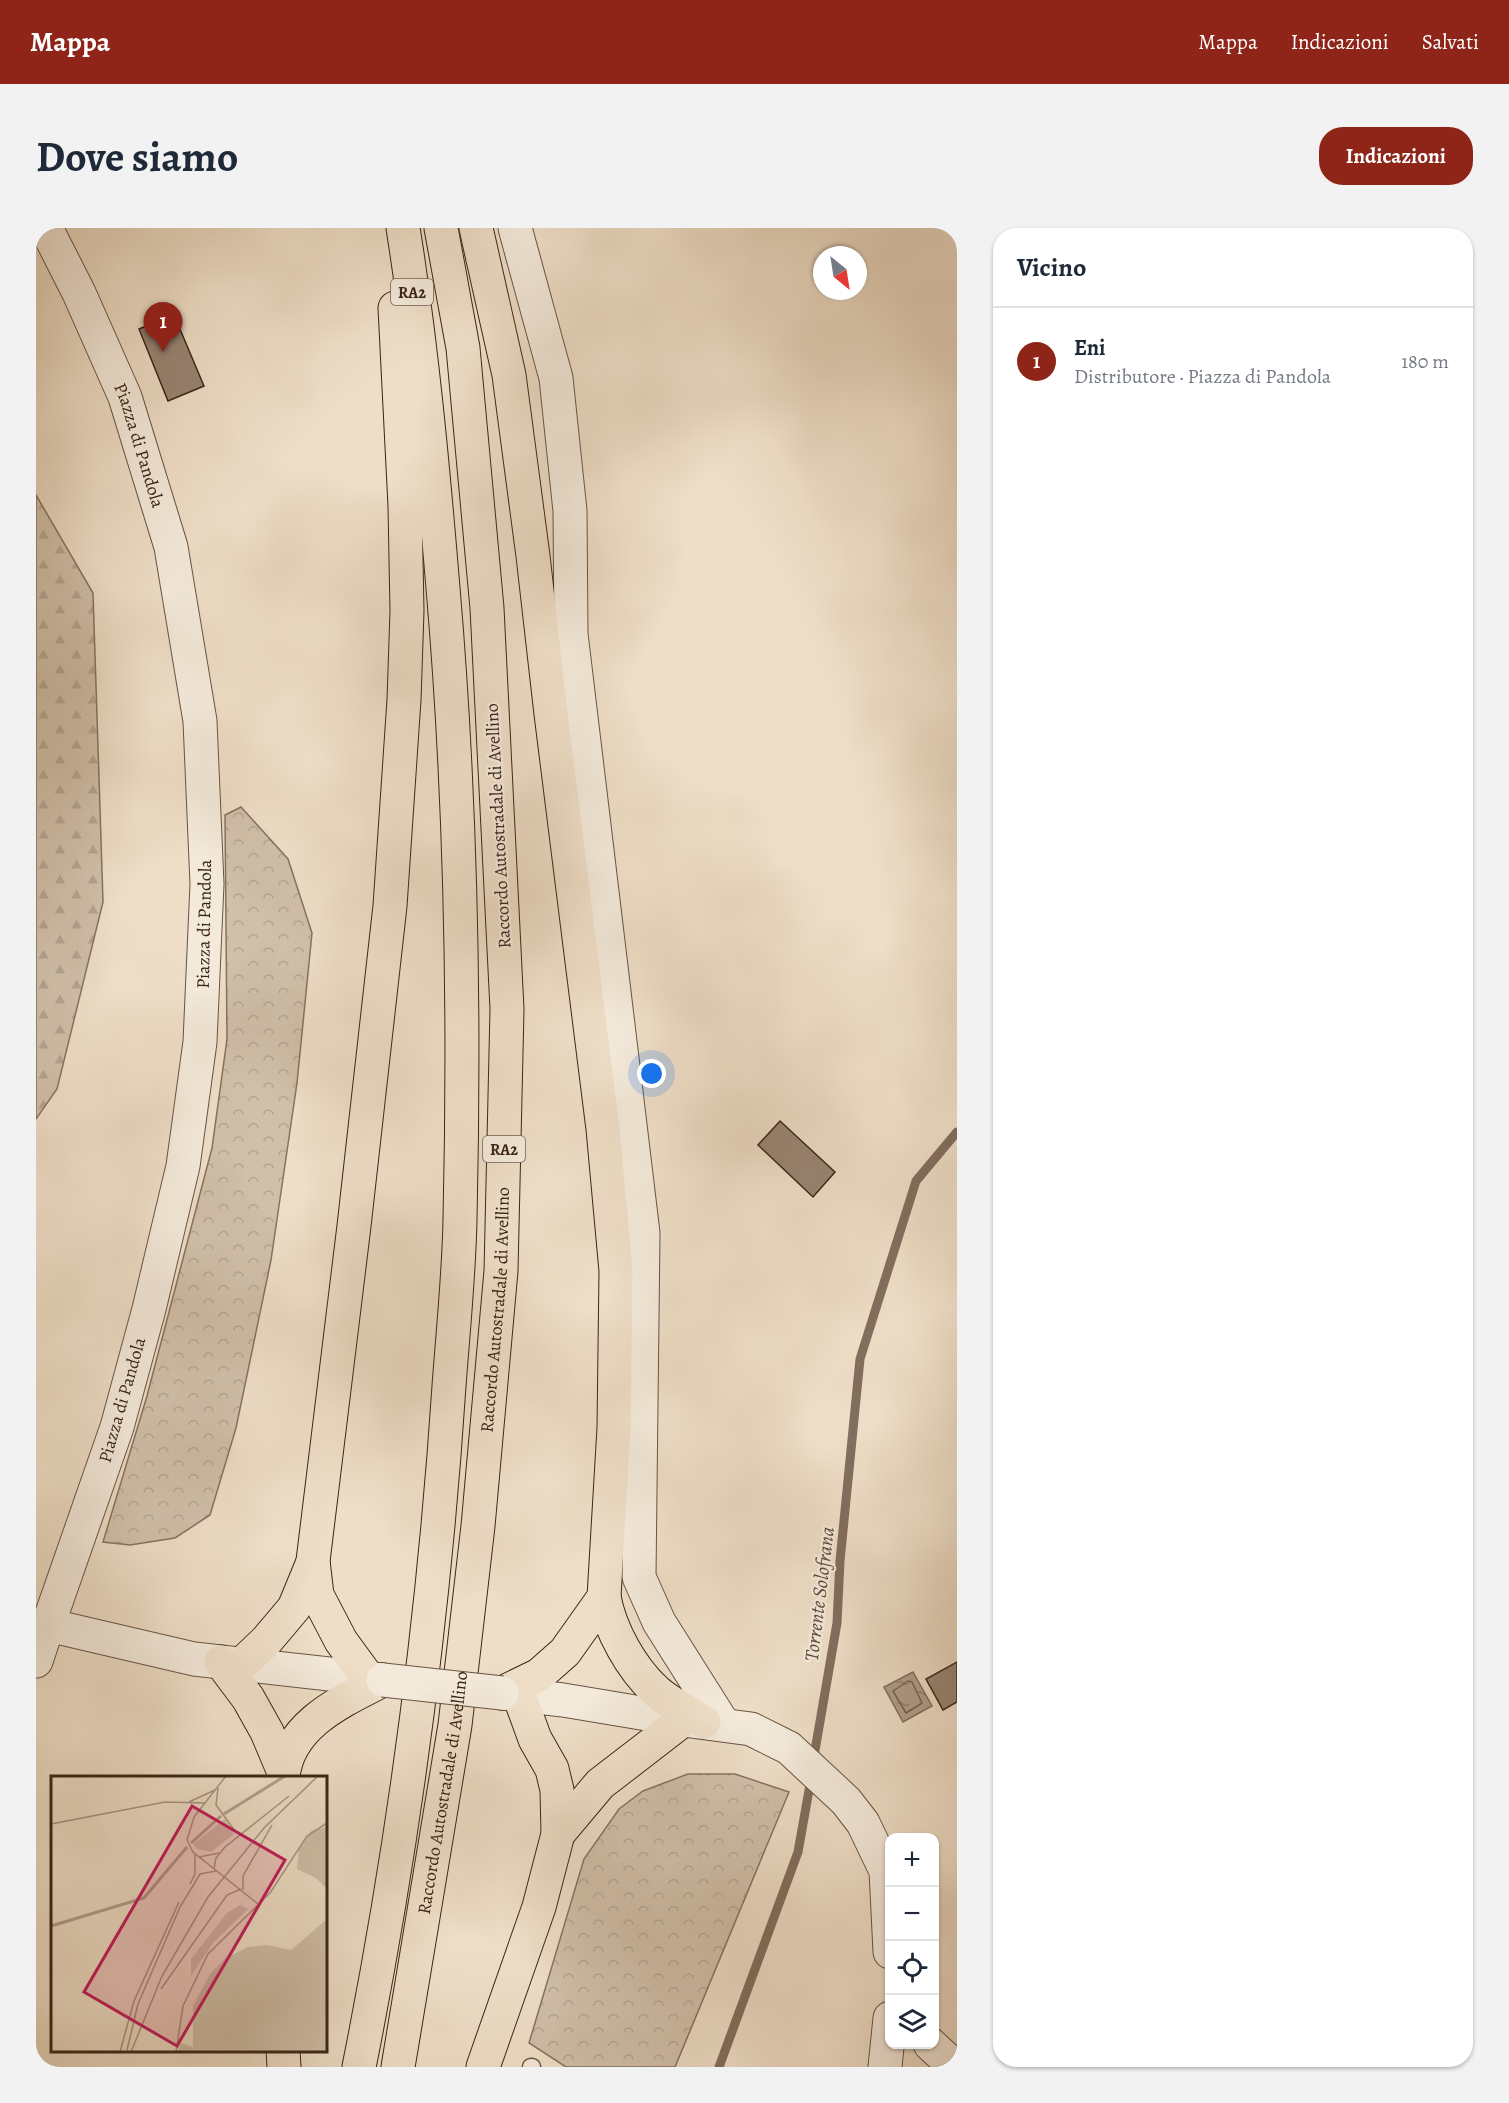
<!DOCTYPE html>
<html lang="it">
<head>
<meta charset="utf-8">
<style>
	:root { --surface:#fff; --page:#f2f2f3; --text:#1f2937; --muted:#747a83; --line:#e0e1e3; --accent:#8f2418 }
	body { margin:0; font-family:Alegreya,serif; background:var(--page); color:var(--text) }
	.controls { position:absolute; right:18px; bottom:18px; display:grid; overflow:hidden; border-radius:12px; box-shadow:0 2px 4px #0004 }
	.controls button { width:54px; height:54px; display:grid; place-items:center; padding:0; border:0; border-bottom:2px solid var(--line); background:var(--surface); color:var(--text); font:30px sans-serif }
	.compass { position:absolute; left:777px; top:18px; width:54px; height:54px; border-radius:50%; background:var(--surface); box-shadow:0 2px 4px #0004; rotate:150deg }
	.you { position:absolute; left:616px; top:846px; width:21px; height:21px; margin:-15px; border:4px solid #fff; border-radius:50%; background:#1a73e8; box-shadow:0 0 0 9px #1a73e833 }
	.badge { display:grid; place-items:center; width:39px; height:39px; border-radius:50%; background:var(--accent); color:#fff; font-size:20px; font-weight:700 }
	.pin { position:absolute; translate:-50% -50px; filter:drop-shadow(0 2px 3px #0008) }
	.pin::after { content:''; position:absolute; top:32px; width:21px; height:18px; background:inherit; clip-path:polygon(0 0,100% 0,50% 100%) }
	.list { margin:0; padding:0; list-style:none }
	h2 { display:flex; justify-content:space-between; align-items:center; height:78px; margin:0; padding:0 24px; font-size:26px }
	h2 small { font-size:20px; font-weight:400; color:var(--muted) }
	.list li { display:grid; grid-template-columns:39px 1fr auto; gap:18px; align-items:center; box-sizing:border-box; height:108px; padding:0 24px; border-top:2px solid var(--line) }
	.list b { display:block; font-size:22px; white-space:nowrap }
	.list p { margin:0; font-size:20px; white-space:nowrap; color:var(--muted) }
	.list em { font-size:20px; font-style:normal; color:var(--muted) }
	.icon { flex:none; width:33px; height:33px; fill:none; stroke:currentColor; stroke-width:2; stroke-linecap:round; stroke-linejoin:round }
	.map { position:relative; flex:none; width:921px; height:1839px; overflow:hidden; border-radius:24px }
	header { display:flex; align-items:center; gap:36px; box-sizing:border-box; height:84px; padding:0 30px; background:var(--accent); color:#fff }
	header strong { font-size:28px }
	nav { display:flex; gap:33px; margin-inline-start:auto; font-size:21px }
	.intro { display:flex; align-items:center; justify-content:space-between; box-sizing:border-box; height:144px; padding:0 36px }
	h1 { margin:0; font-size:42px }
	.button { padding:15px 27px; border-radius:24px; background:var(--accent); color:#fff; font-size:21px; font-weight:700 }
	main { display:flex; gap:36px; padding:0 36px }
	aside { flex:1; background:var(--surface); border-radius:24px; box-shadow:0 2px 4px #0004 }
	.map>svg:first-child { display:block }
	.forest { fill:url(#forest-firs); stroke:#867260; stroke-width:1.5 }
	.park { fill:url(#park-crowns); stroke:#867260; stroke-width:1.5 }
	.water { fill:url(#water-ripples); stroke:#826e5e; stroke-width:1.5 }
	.lines { fill:none; stroke-linecap:round; stroke-linejoin:round }
	.shore { stroke:#766252; stroke-width:1.5 }
	.stream { stroke:#826e5e; stroke-width:9 }
	.building { fill:#988573; stroke:#3b2518; stroke-width:1.5 }
	.service-casing { stroke:#685344; stroke-width:19 }
	.minor-casing { stroke:#685344; stroke-width:35 }
	.tertiary-casing { stroke:#685344; stroke-width:35 }
	.motorway-casing { stroke:#3b2518; stroke-width:35 }
	.service { stroke:#f4eadb; stroke-width:16 }
	.minor { stroke:#f4eadb; stroke-width:33 }
	.tertiary { stroke:#f4eadb; stroke-width:33 }
	.motorway { stroke:#eedec7; stroke-width:33 }
	.tertiary-bridge-casing { stroke:#685344; stroke-width:35; stroke-linecap:butt }
	.tertiary-bridge { stroke:#f4eadb; stroke-width:33 }
	.labels { text-anchor:middle; stroke-width:4.5; stroke-linejoin:round; paint-order:stroke }
	.shield { fill:#f4eadb; stroke:#726052; stroke-width:1.5 }
	.shield-label { font-size:16px; font-weight:bold; fill:#3b2518 }
	.street-label { font-size:18px; fill:#3b2518; stroke:#f4eadb }
	.water-label { font-size:20px; font-style:italic; fill:#5e4a3b; stroke:#f4eadb }
	.inset-river { fill:none; stroke:#b19f8c; stroke-width:3 }
	.inset-road { fill:none; stroke:#a69481; stroke-width:1.5 }
	.view { fill:#c2185b; fill-opacity:0.15; stroke:#c2185b; stroke-width:3 }
	.inset-edge { fill:none; stroke:#3b2518; stroke-width:3 }
</style>
</head>
<body>
<header>
<strong>Mappa</strong>
<nav><a>Mappa</a><a>Indicazioni</a><a>Salvati</a></nav>
</header>
<div class="intro"><h1>Dove siamo</h1><a class="button">Indicazioni</a></div>
<main>
<div class="map">
<svg width="921" height="1839" viewBox="0 0 921 1839">
	<defs>
		<pattern id="forest-firs" width="22" height="20" patternUnits="userSpaceOnUse" patternTransform="scale(1.5)"><rect width="22" height="20" fill="#d0bfa9"/><path d="M5 1l3.5 6h-7zM16 11l3.5 6h-7z" fill="#b4a491"/></pattern>
		<pattern id="park-crowns" width="20" height="18" patternUnits="userSpaceOnUse" patternTransform="scale(1.5)"><rect width="20" height="18" fill="#d0bfa9"/><path d="M2 6a3 3 0 1 1 6 0M12 15a3 3 0 1 1 6 0" fill="none" stroke="#b4a491"/></pattern>
		<pattern id="water-ripples" width="26" height="14" patternUnits="userSpaceOnUse" patternTransform="scale(1.5)"><rect width="26" height="14" fill="#b19f8c"/><path d="M2 4q2-2 4 0t4 0M15 11q2-2 4 0t4 0" fill="none" stroke="#918171"/></pattern>
	</defs>
	<rect width="100%" height="100%" fill="#eedec7"/>
	<filter id="stains"><feTurbulence type="fractalNoise" baseFrequency=".00333" numOctaves="4"/><feColorMatrix values="0 0 0 0 .2 0 0 0 0 .09 0 0 0 0 .02 0 0 0 .5 -.17"/></filter>
	<radialGradient id="worn" r=".72"><stop offset=".6" stop-color="#630" stop-opacity="0"/><stop offset="1" stop-color="#630" stop-opacity=".3"/></radialGradient>
	<!-- forest -->
	<path class="forest" d="M0,267L57,365L67,674L21,861L0,891Z"/>
	<!-- park -->
	<g class="park">
		<path d="M205,579L252,631L276,705L261,855L235,1032L200,1200L174,1287L139,1310L94,1317L67,1314L111,1168L176,920L191,811L189,587Z"/>
		<path d="M652,1546H699L753,1564L639,1839H530L493,1815L548,1631L583,1581L607,1563Z"/>
	</g>
	<!-- water -->
	<path class="water" d="M877,1444L896,1478L867,1494L848,1459Z"/>
	<g class="lines">
		<!-- shore -->
		<path class="shore" d="M872,1453L876,1454L886,1475L870,1485L857,1463Z"/>
		<!-- stream -->
		<g class="stream">
			<path d="M777,1534L801,1395L804,1333L824,1131L880,953L921,904"/>
			<path d="M683,1839L762,1624L775,1551"/>
		</g>
	</g>
	<!-- building -->
	<g class="building">
		<path d="M138,87L168,158L132,173L103,101Z"/>
		<path d="M744,893L799,944L777,969L722,917Z"/>
		<path d="M921,1434V1474L907,1482L890,1451Z"/>
	</g>
	<g class="lines">
		<defs>
			<path id="service" d="M495,1839H496"/>
			<g id="minor">
				<path d="M479,0L520,150L534,283L535,406L607,1005L603,1349L623,1394L688,1497"/>
				<path d="M0,1433L12,1397"/>
				<path d="M894,1816L919,1839"/>
			</g>
			<g id="tertiary">
				<path id="s1" d="M10,0L43,65L89,169L135,319L164,493L171,656L164,814L147,938L113,1081L81,1199L12,1397L158,1431L347,1452"/>
				<path d="M466,1465L527,1472L647,1492L715,1501L753,1520L810,1573L827,1595L850,1643L854,1724"/>
				<path d="M849,1839L854,1790"/>
			</g>
			<g id="motorway">
				<path d="M440,0L473,147L497,328L515,486L567,901L580,1043L578,1200L568,1369L529,1424L503,1447L466,1465"/>
				<path d="M568,1369C574,1402 595,1440 620,1463C633,1475 652,1484 668,1494"/>
				<path d="M185,1434L212,1470L231,1504L247,1542"/>
				<path d="M206,1436L231,1412L258,1380L277,1334"/>
				<path d="M332,1450L305,1413L281,1367L277,1333L318,998L354,678L368,472L371,383L369,278L359,80"/>
				<path d="M247,1550C251,1497 306,1473 347,1452"/>
				<path d="M522,1606L564,1556L647,1492"/>
				<path d="M247,1822L248,1839"/>
				<path d="M323,1839C368,1614 398,1387 413,1158C417,1103 423,1047 424,991C429,781 425,570 407,360C397,240 386,119 367,0"/>
				<path id="s2" d="M362,1839L419,1497L442,1298L465,1043L471,781L451,380L427,120L405,0"/>
				<path d="M447,1839L503,1679L522,1606L521,1562L516,1541L499,1511L483,1467"/>
			</g>
		</defs>
		<!-- service casing -->
		<use href="#service" class="service-casing"/>
		<!-- minor casing -->
		<use href="#minor" class="minor-casing"/>
		<!-- tertiary casing -->
		<use href="#tertiary" class="tertiary-casing"/>
		<!-- motorway casing -->
		<use href="#motorway" class="motorway-casing"/>
		<!-- service -->
		<use href="#service" class="service"/>
		<!-- minor -->
		<use href="#minor" class="minor"/>
		<!-- tertiary -->
		<use href="#tertiary" class="tertiary"/>
		<!-- motorway -->
		<use href="#motorway" class="motorway"/>
		<defs>
			<path id="tertiary-bridge" d="M347,1452L466,1465"/>
		</defs>
		<!-- tertiary-bridge casing -->
		<use href="#tertiary-bridge" class="tertiary-bridge-casing"/>
		<!-- tertiary-bridge -->
		<use href="#tertiary-bridge" class="tertiary-bridge"/>
	</g>
	<g class="labels">
		<!-- shield labels -->
		<g class="shield">
			<rect x="355" y="51" width="42" height="26" rx="4.5"/>
			<rect x="447" y="908" width="42" height="26" rx="4.5"/>
		</g>
		<g class="shield-label">
			<text x="376" y="70">RA2</text>
			<text x="468" y="927">RA2</text>
		</g>
		<!-- street labels -->
		<g class="street-label">
			<text dy="6" stroke="none"><textPath href="#s1" startOffset="237">Piazza di Pandola</textPath></text>
			<text transform="translate(462 598) rotate(-93)" y="6">Raccordo Autostradale di Avellino</text>
			<text transform="translate(168 696) rotate(-89)" y="6">Piazza di Pandola</text>
			<text dy="6" stroke="none"><textPath href="#s2" startOffset="764">Raccordo Autostradale di Avellino</textPath></text>
			<text transform="translate(86 1172) rotate(-74)" y="6">Piazza di Pandola</text>
			<text dy="6" stroke="none"><textPath href="#s2" startOffset="278">Raccordo Autostradale di Avellino</textPath></text>
		</g>
		<!-- water labels -->
		<g class="water-label">
			<text transform="translate(783 1366) rotate(-83)" y="7">Torrente Solofrana</text>
		</g>
	</g>
	<!-- overview -->
	<g transform="translate(15 1548)">
		<rect width="276" height="276" fill="#eedec7"/>
		<path d="M276,51V113L265,102L246,93L248,72L260,55ZM276,143V276H127L129,267L142,271V230L159,198L175,182L197,171L216,169L240,174Z" fill="#d0bfa9"/>
		<path d="M174,43L183,58L160,76L146,73L142,68ZM189,129L197,133L162,167L140,200V183L176,137Z" fill="#d0bfa9"/>
		<path class="inset-river" d="M173,38L234,0M140,67L170,40M0,150L93,122L136,71"/>
		<path class="inset-road" d="M175,0L143,41L136,64L142,76L207,128M167,12L165,29L184,55M138,26L164,14M0,48L114,26L155,27M148,81L168,77M163,93L165,82L174,71L238,20M139,108L144,98V78M192,114V100L221,49M110,213L176,119L190,113M76,274L87,228L129,131L149,98L165,95M69,276L83,225L128,126M80,276L111,200L157,121L213,52L267,0M125,276L132,230L157,178L219,117L256,60L276,47"/>
		<path class="view" d="M141,30L234,84L126,270L33,216Z"/>
		<rect width="276" height="276" class="inset-edge"/>
	</g>
	<rect width="100%" height="100%" filter="url(#stains)"/>
	<rect width="100%" height="100%" fill="url(#worn)"/>
</svg>
<div class="controls">
<button>+</button>
<button>−</button>
<button><svg class="icon" aria-label="locate" viewBox="0 0 24 24"><circle cx="12" cy="12" r="6"/><path d="M12 2v4M12 18v4M2 12h4M18 12h4"/></svg></button>
<button><svg class="icon" aria-label="layers" viewBox="0 0 24 24"><path d="M12 4l9 5-9 5-9-5zM3 14l9 5 9-5"/></svg></button>
</div>
<svg class="compass" viewBox="-18 -18 36 36"><path d="M0-13l5 13h-10z" fill="#e53935"/><path d="M0 13l5-13h-10z" fill="#747a83"/></svg>
<div class="you"></div>
<div class="pin badge" style="left:127px;top:124px">1</div>
</div>
<aside>
<h2>Vicino<small></small></h2>
<ul class="list">
<li><span class="badge">1</span><div><b>Eni</b><p>Distributore · Piazza di Pandola</p></div><em>180 m</em></li>
</ul>
</aside>
</main>
</body>
</html>
